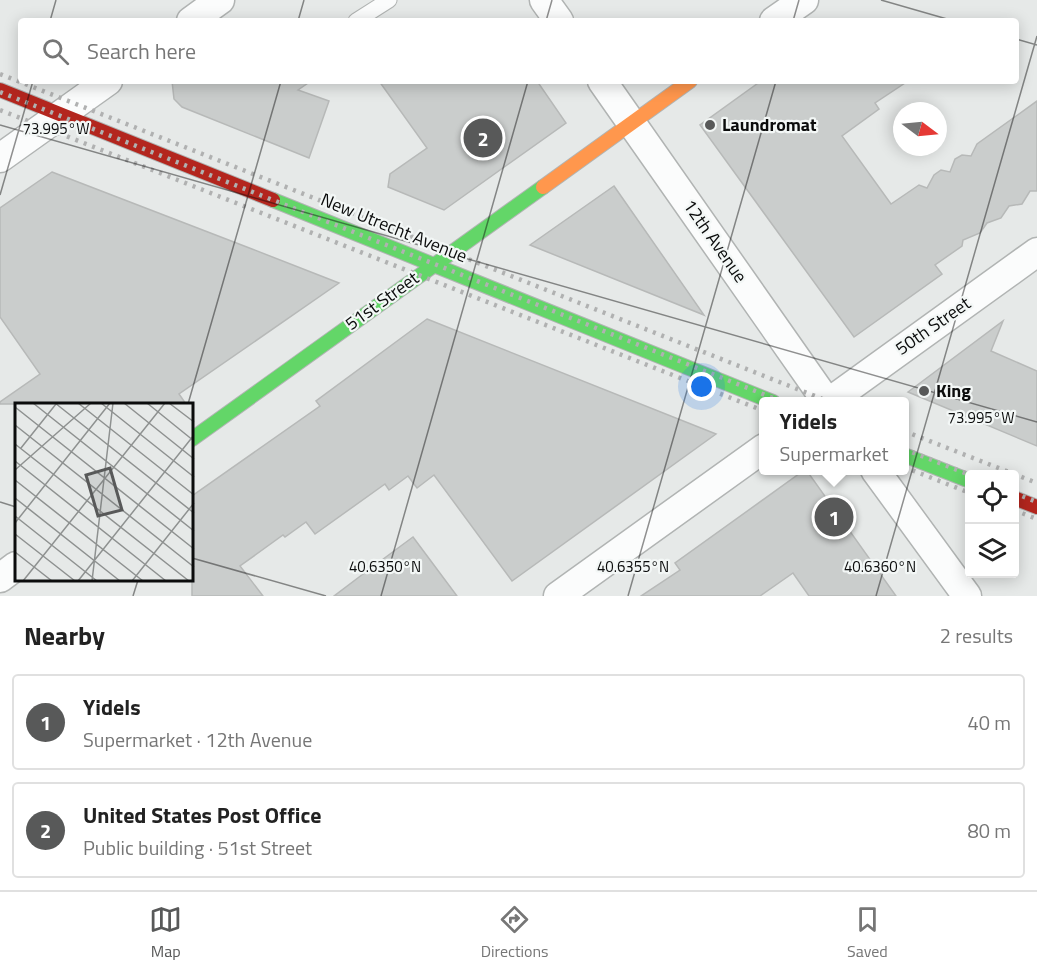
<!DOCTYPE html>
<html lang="en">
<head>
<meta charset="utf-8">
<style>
	:root { --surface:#fff; --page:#f2f2f2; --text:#222; --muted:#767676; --line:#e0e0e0; --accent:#585959 }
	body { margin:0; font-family:"Titillium Web",sans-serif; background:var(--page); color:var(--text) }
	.controls { position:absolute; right:18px; bottom:18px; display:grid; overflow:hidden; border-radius:6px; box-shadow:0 3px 15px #0003 }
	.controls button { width:54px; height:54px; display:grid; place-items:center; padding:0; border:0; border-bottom:2px solid var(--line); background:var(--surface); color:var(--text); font:30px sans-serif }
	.compass { position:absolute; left:893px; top:102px; width:54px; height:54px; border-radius:50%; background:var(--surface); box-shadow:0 3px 15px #0003; rotate:106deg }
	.you { position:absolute; left:702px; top:387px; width:21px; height:21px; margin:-15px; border:4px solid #fff; border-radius:50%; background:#1a73e8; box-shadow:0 0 0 9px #1a73e833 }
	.badge { display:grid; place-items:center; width:39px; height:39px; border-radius:50%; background:var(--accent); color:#fff; font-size:20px; font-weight:700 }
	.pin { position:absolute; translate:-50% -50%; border:3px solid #fff; box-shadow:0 2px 6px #0006 }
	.popup { position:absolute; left:759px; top:397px; width:150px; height:78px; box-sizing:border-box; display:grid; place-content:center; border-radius:6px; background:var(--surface); filter:drop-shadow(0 2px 4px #0005); font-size:20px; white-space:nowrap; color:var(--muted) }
	.popup b { font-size:22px; color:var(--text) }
	.popup::after { content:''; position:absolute; left:50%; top:100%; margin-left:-12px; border:12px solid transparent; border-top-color:var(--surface) }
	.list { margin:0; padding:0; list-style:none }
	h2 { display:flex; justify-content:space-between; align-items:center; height:78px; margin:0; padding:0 24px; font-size:26px }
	h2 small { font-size:20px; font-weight:400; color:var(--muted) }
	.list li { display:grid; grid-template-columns:39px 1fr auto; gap:18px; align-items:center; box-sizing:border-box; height:96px; margin:0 12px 12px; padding:0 12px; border:2px solid var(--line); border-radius:6px }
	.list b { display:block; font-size:22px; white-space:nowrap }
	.list p { margin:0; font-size:20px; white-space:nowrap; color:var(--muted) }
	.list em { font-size:20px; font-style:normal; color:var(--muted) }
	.icon { flex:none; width:33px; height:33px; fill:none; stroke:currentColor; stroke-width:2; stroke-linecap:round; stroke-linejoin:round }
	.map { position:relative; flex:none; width:1037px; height:596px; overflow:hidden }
	.search { position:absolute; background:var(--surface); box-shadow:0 3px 15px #0003; left:18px; right:18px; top:18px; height:66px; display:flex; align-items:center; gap:15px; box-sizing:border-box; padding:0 21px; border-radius:6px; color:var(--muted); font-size:22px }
	.sheet { height:294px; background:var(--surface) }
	nav { display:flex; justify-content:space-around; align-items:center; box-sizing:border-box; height:84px; border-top:2px solid var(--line); background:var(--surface); font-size:16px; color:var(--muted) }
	nav a { display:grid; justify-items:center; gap:3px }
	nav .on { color:var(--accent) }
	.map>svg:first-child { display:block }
	.building { fill:#cacdcc; stroke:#b7b9b8; stroke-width:1.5 }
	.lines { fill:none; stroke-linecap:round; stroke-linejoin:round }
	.lane-casing { stroke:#b1b4b3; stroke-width:17 }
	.street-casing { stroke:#b1b4b3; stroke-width:31 }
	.fast-casing { stroke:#b1b4b3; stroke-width:16 }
	.slow-casing { stroke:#b1b4b3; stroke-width:16 }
	.jam-casing { stroke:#b1b4b3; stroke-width:16 }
	.lane { stroke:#fbfcfc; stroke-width:15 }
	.street { stroke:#fbfcfc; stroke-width:28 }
	.fast { stroke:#63d668; stroke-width:14 }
	.slow { stroke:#ff974d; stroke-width:14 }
	.jam { stroke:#b3261e; stroke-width:14 }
	.rail { stroke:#b0b1b1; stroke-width:4.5; stroke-dasharray:3 6; stroke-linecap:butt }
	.ticks { fill:none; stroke:#0b0c0c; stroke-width:1.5; stroke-opacity:0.45 }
	.poi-dot { fill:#585959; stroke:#f3f7f6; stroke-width:2 }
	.labels { text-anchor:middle; stroke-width:4.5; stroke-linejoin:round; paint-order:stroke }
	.poi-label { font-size:18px; font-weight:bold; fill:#0b0c0c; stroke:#f3f7f6; text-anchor:start }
	.street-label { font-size:18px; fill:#0b0c0c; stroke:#f3f7f6 }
	.inset-road { fill:none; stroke:#8e9190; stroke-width:1.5 }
	.view { fill:#585959; fill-opacity:0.15; stroke:#585959; stroke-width:3 }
	.inset-edge { fill:none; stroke:#0b0c0c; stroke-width:3 }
	.ticks-label { font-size:15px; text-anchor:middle; fill:#0b0c0c; stroke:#f3f7f6; stroke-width:4.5; stroke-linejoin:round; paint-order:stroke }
</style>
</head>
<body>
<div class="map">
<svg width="1037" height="596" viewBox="0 0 1037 596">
	<rect width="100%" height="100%" fill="#e6e9e8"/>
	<!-- building -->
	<g class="building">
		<path d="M172,81H311L298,90L329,101L309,158L182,107L174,99Z"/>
		<path d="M379,81H537L566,123L444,210L388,187L390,174L427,148Z"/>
		<path d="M761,81H908L875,103L879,109L842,136L891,204L919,185L927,188L934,175L941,170L950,172L955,159L962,155L971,156L977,144L1037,101V191H1030L1022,204L1009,206L1001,218L987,223L980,233L963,240L962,246L935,265L942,274L854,337L700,125Z"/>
		<path d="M52,172L252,249L339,283L179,394L186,404H0V402L40,374L0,317V208Z"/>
		<path d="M614,186L704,315L530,245Z"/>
		<path d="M427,319L716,434L512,581L434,475L417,488L408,476L389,490L385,484L315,534L306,522L285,537L283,535L240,566L263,596H192V496L320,406L316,401Z"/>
		<path d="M1003,321L991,351L1037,371V446L908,392Z"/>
		<path d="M803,471H807L896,596H809L793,573L760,596H641L680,570L675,563Z"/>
		<path d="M413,537L457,596H334L371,568Z"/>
	</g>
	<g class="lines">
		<defs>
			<path id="lane" d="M356,21L389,0"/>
			<g id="street">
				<path d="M544,0L559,21"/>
				<path d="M191,21L220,0"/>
				<path d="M774,21L804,0"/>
				<path d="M602,81L827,402"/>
				<path d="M0,158L108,81"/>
				<path d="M829,402L1037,252"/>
				<path d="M875,470L967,596"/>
				<path d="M0,578L16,566"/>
				<path d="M558,596L764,448"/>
			</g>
			<g id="fast">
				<path d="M273,200L773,402"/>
				<path d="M192,439L543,187"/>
				<path d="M904,455L970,481"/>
			</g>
			<path id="slow" d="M543,187L690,81"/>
			<g id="jam">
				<path d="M0,90L273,200"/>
				<path d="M1014,498L1037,507"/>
			</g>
		</defs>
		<!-- lane casing -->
		<use href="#lane" class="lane-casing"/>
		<!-- street casing -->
		<use href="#street" class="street-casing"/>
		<!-- fast casing -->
		<use href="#fast" class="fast-casing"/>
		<!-- slow casing -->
		<use href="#slow" class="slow-casing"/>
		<!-- jam casing -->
		<use href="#jam" class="jam-casing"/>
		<!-- lane -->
		<use href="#lane" class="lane"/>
		<!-- street -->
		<use href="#street" class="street"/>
		<!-- fast -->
		<use href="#fast" class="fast"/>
		<!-- slow -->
		<use href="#slow" class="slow"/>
		<!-- jam -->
		<use href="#jam" class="jam"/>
		<!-- rail -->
		<g class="rail">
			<path d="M0,74L830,402"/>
			<path d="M0,92L783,402"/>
			<path d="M0,110L764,411"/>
			<path d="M904,431L1037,483"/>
			<path d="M904,449L970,475"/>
			<path d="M904,467L970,493"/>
			<path d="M1014,493L1037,502"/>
			<path d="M1014,510L1037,519"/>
		</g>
	</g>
	<!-- ticks -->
	<path class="ticks" d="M881,0L954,21M50,21L56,0M298,21L304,0M546,21L552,0M793,21L799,0M1016,39L1037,45M0,125L1037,422M0,195L33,81M188,404L281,81M0,502L16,507M192,558L326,596M133,596L138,580M381,596L528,81M628,596L776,81M876,596L1037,36"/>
	<!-- markers -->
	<g class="poi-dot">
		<circle cx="710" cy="125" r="6"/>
		<circle cx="924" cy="391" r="6"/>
	</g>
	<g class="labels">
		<!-- poi labels -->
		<g class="poi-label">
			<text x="722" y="131">Laundromat</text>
			<text x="936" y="397">King</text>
		</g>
		<!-- street labels -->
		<g class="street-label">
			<text transform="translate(394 228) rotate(22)" y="6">New Utrecht Avenue</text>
			<text transform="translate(715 241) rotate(55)" y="6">12th Avenue</text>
			<text transform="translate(382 301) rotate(-36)" y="6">51st Street</text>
			<text transform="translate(933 326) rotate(-35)" y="6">50th Street</text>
		</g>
	</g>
	<!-- overview -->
	<g transform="translate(15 403)">
		<rect width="178" height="178" fill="#e6e9e8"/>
		<path class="inset-road" d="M18,0L179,128M40,0L179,110M63,0L179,92M86,0L179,74M109,0L179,56M132,0L179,38M154,0L179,19M0,4L179,146M0,22L179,164M0,41L174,178M6,45L41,1M0,58L151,178M0,67L76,0M0,77L128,178M0,95L105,178M0,113L82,178M0,120L95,0M0,131L60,178M0,149L37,178M8,178L150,0M63,178L179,32M77,178L98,0M117,178L179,100"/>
		<path class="view" d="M95,65L107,107L83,113L71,72Z"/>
		<rect width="178" height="178" class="inset-edge"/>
	</g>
	<g class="ticks-label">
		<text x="56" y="134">73.995°W</text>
		<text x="981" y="423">73.995°W</text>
		<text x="385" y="572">40.6350°N</text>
		<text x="633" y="572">40.6355°N</text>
		<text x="880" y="572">40.6360°N</text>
	</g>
</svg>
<div class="controls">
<button><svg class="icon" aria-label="locate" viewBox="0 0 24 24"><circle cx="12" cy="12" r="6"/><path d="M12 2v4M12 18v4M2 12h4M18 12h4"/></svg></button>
<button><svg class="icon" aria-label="layers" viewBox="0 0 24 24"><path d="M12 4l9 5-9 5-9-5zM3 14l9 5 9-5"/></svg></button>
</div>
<svg class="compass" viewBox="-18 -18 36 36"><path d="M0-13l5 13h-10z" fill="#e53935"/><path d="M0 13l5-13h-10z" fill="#767676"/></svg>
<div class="you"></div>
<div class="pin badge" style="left:834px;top:517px">1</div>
<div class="popup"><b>Yidels</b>Supermarket</div>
<div class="pin badge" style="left:483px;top:138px">2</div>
<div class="search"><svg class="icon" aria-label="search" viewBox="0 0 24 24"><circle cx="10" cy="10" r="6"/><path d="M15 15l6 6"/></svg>Search here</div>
</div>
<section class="sheet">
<h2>Nearby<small>2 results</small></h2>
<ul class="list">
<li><span class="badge">1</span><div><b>Yidels</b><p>Supermarket · 12th Avenue</p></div><em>40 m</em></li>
<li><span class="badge">2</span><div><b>United States Post Office</b><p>Public building · 51st Street</p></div><em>80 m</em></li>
</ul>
</section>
<nav>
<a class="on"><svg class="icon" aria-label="map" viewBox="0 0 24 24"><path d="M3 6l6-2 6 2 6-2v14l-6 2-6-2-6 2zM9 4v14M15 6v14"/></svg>Map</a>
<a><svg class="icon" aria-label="directions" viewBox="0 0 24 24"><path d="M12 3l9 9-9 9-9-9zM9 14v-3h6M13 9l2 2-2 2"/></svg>Directions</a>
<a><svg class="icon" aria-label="saved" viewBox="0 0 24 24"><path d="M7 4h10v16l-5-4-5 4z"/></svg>Saved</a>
</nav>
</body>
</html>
